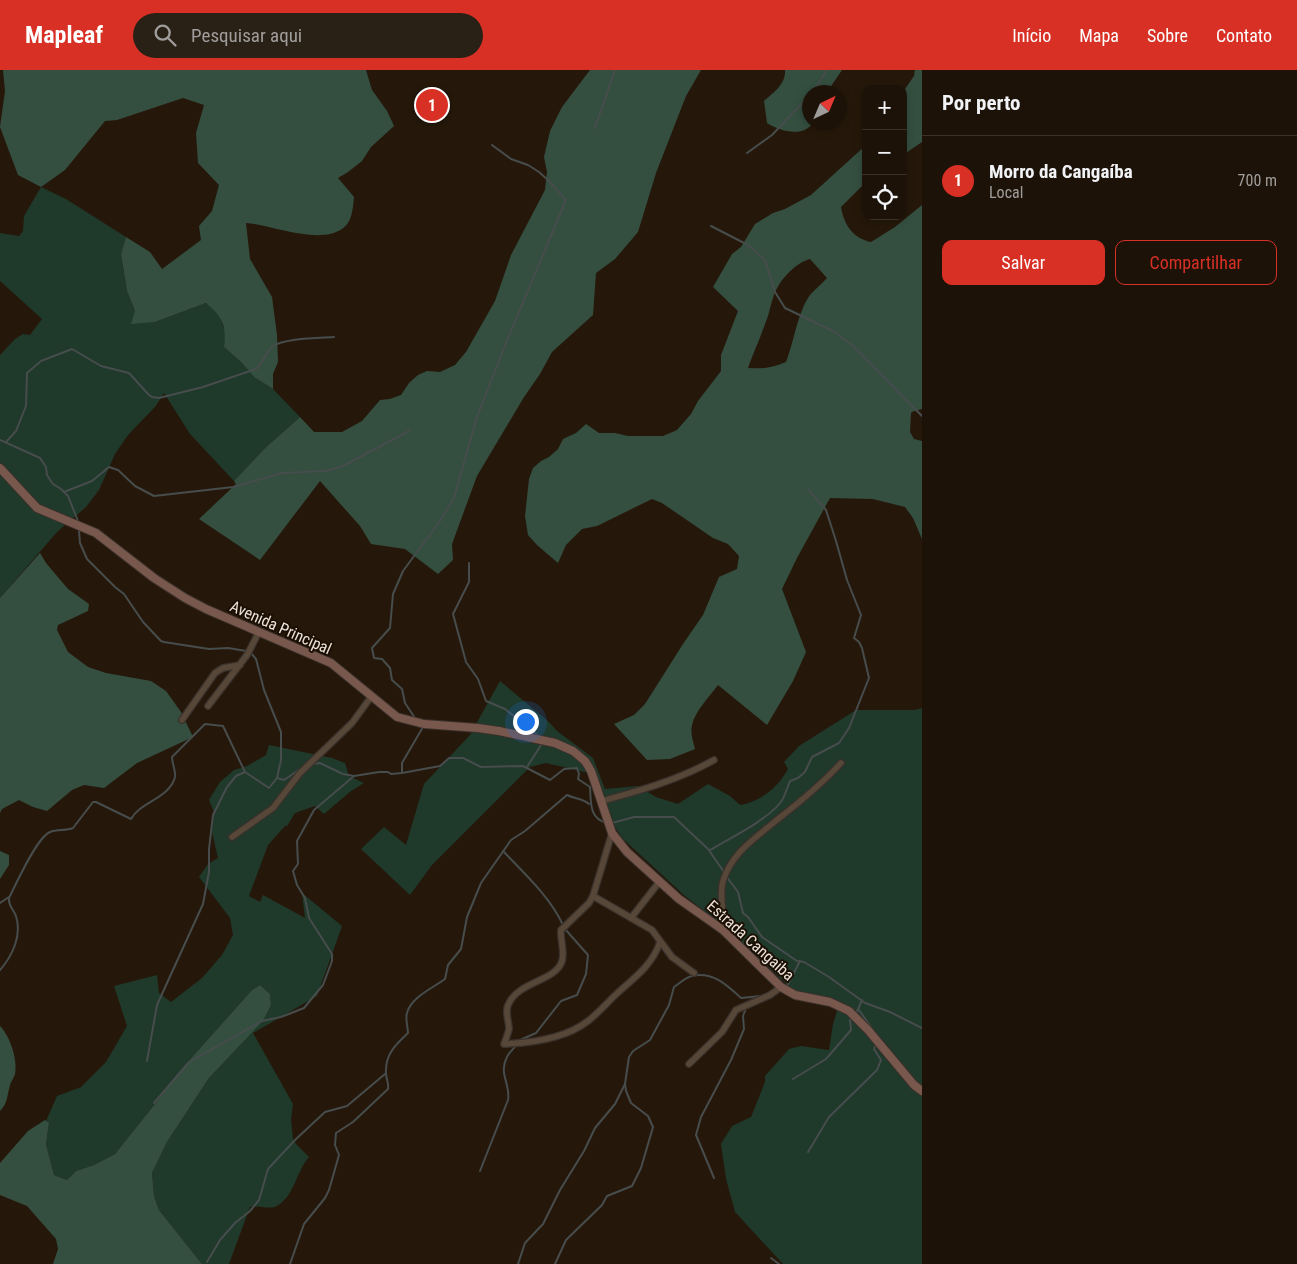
<!DOCTYPE html>
<html lang="pt">
<head>
<meta charset="utf-8">
<style>
	:root { --surface:#1c1208; --page:#292016; --text:#f1f3f6; --muted:#a09e9c; --line:#3a3229; --accent:#d93025 }
	body { margin:0; font-family:"Roboto Condensed",sans-serif; background:var(--page); color:var(--text) }
	.controls { position:absolute; right:15px; top:15px; display:grid; overflow:hidden; border-radius:10px; box-shadow:0 2px 8px #0003 }
	.controls button { width:45px; height:45px; display:grid; place-items:center; padding:0; border:0; border-bottom:1px solid var(--line); background:var(--surface); color:var(--text); font:25px sans-serif }
	.compass { position:absolute; left:802px; top:15px; width:45px; height:45px; border-radius:50%; background:var(--surface); box-shadow:0 2px 8px #0003; rotate:44deg }
	.you { position:absolute; left:525px; top:651px; width:18px; height:18px; margin:-12px; border:4px solid #fff; border-radius:50%; background:#1a73e8; box-shadow:0 0 0 8px #1a73e833 }
	.badge { display:grid; place-items:center; width:32px; height:32px; border-radius:50%; background:var(--accent); color:#fff; font-size:16px; font-weight:700 }
	.pin { position:absolute; translate:-50% -50%; border:2px solid #fff; box-shadow:0 1px 5px #0006 }
	.list { margin:0; padding:0; list-style:none }
	h2 { display:flex; justify-content:space-between; align-items:center; height:65px; margin:0; padding:0 20px; font-size:21px }
	h2 small { font-size:16px; font-weight:400; color:var(--muted) }
	.list li { display:grid; grid-template-columns:32px 1fr auto; gap:15px; align-items:center; box-sizing:border-box; height:90px; padding:0 20px; border-top:1px solid var(--line) }
	.list b { display:block; font-size:19px; white-space:nowrap }
	.list p { margin:0; font-size:16px; white-space:nowrap; color:var(--muted) }
	.list em { font-size:16px; font-style:normal; color:var(--muted) }
	.actions { display:flex; gap:10px; padding:15px 20px }
	.actions a { flex:1; padding:11px 0; border:1px solid var(--accent); border-radius:10px; text-align:center; font-size:18px; color:var(--accent) }
	.actions .main { background:var(--accent); color:#fff }
	.icon { flex:none; width:28px; height:28px; fill:none; stroke:currentColor; stroke-width:2; stroke-linecap:round; stroke-linejoin:round }
	.map { position:relative; flex:none; width:922px; height:1194px; overflow:hidden }
	header { display:flex; align-items:center; gap:30px; box-sizing:border-box; height:70px; padding:0 25px; background:var(--accent); color:#fff }
	header strong { font-size:24px }
	nav { display:flex; gap:28px; margin-inline-start:auto; font-size:18px }
	.search { width:350px; height:45px; background:var(--page); display:flex; align-items:center; gap:12px; box-sizing:border-box; padding:0 18px; border-radius:28px; color:var(--muted); font-size:19px }
	main { display:flex }
	aside { flex:1; background:var(--surface) }
	.map>svg:first-child { display:block }
	.green { fill:#1f392b }
	.forest { fill:#344f40; fill-rule:evenodd }
	.lines { fill:none; stroke-linecap:round; stroke-linejoin:round }
	.stream { stroke:#474c4c; stroke-width:2 }
	.street-casing { stroke:#3b312c; stroke-width:8 }
	.secondary-casing { stroke:#3b312c; stroke-width:10 }
	.street { stroke:#564738; stroke-width:5.5 }
	.secondary { stroke:#78574c; stroke-width:8 }
	.labels { text-anchor:middle; stroke-width:4; stroke-linejoin:round; paint-order:stroke }
	.street-label { font-size:16px; fill:#ede3da; stroke:#1b0f03 }
</style>
</head>
<body>
<header>
<strong>Mapleaf</strong>
<div class="search"><svg class="icon" aria-label="search" viewBox="0 0 24 24"><circle cx="10" cy="10" r="6"/><path d="M15 15l6 6"/></svg>Pesquisar aqui</div>
<nav><a>Início</a><a>Mapa</a><a>Sobre</a><a>Contato</a></nav>
</header>
<main>
<div class="map">
<svg width="922" height="1194" viewBox="0 0 922 1194">
	<rect width="100%" height="100%" fill="#25180a"/>
	<!-- green -->
	<g class="green">
		<path d="M41,117L66,129L126,167L121,184L127,221L135,241L155,252L206,233L219,243L226,265L224,277L242,293L254,307L273,319L300,347L264,379L234,411L190,364L164,323L155,337L128,365L115,384L99,420L86,437L57,462L0,528V285L15,269L23,264L30,265L42,249L0,211V163L19,166L23,161L24,146Z"/>
		<path d="M500,611L548,651L557,661L593,688L605,719L638,716L656,727L678,734L708,714L730,726L740,735C761,732 779,716 788,699L784,692L799,676L856,640H915L922,638V1194H783L735,1142L726,1109L721,1074L732,1056L751,1047L765,1012V1006L789,979L801,976L829,980L833,954L837,941L827,930L794,921L725,857L685,826L622,768L612,752L602,744L589,703L546,693L530,697L432,795L410,825L361,779L384,757L406,775L424,714L470,665Z"/>
		<path d="M269,675L332,688L345,693L349,706L364,713L351,721L324,744L315,736L295,743L287,756H285L268,775L249,826L260,832L263,825L305,848L302,823L342,856L317,926L253,963L293,1034L291,1050L293,1069L296,1074L309,1087C297,1100 294,1127 277,1136C270,1140 258,1135 250,1137L229,1194H202L159,1140L154,1126L152,1103L167,1072L209,1008L263,951L271,935L270,924L260,915L252,920L193,986L115,1084L94,1095L76,1101L67,1110L54,1105L46,1074L49,1054L46,1051L57,1026L81,1017L106,992L127,956L114,916L157,905L159,923L171,932L202,908L222,885L233,865L230,848L199,807L208,794L218,788L212,762L214,742L209,730L220,712L234,700L247,696L266,685Z"/>
	</g>
	<!-- forest -->
	<g class="forest">
		<path d="M3,0H366L372,20L387,41L394,56L371,77L362,91L348,102L338,108L354,127C353,138 352,153 342,159C318,175 273,155 246,153L250,189L272,227L277,265L278,292L273,304V319L254,307L242,293L224,277C227,256 222,246 206,233L155,252L131,254L135,241L127,221L121,184L126,167L150,182L162,199L201,170L199,156L212,141L219,115L198,93L196,63L204,35L183,28L117,50L105,51L65,100L41,117L18,105L0,57L5,21Z"/>
		<path d="M590,0H701L686,26L656,103L638,162L615,189L596,203L593,245L552,282L540,304L524,327L477,406L452,474L453,490L438,504L405,479L371,474L360,456L320,411L260,490L199,449L236,414L234,411L264,379L300,347L314,362H342L362,351L380,330L390,329L401,325L409,313L418,305L427,301L440,302L455,295L466,282L495,231L511,185L545,120L547,102L544,87L550,61L562,37Z"/>
		<path d="M785,0H842L827,22H809V52L813,53C803,68 779,61 767,53L764,31C774,22 786,14 785,0Z"/>
		<path d="M915,0H922V72L903,85V22L914,6Z"/>
		<path d="M866,75V112L841,137C844,154 852,168 871,172L895,157L922,135V339L914,341L911,343L910,362L914,369L922,371V469L913,448L905,437L873,429L830,428L797,488L782,519L806,582L793,611L767,655L718,615C710,626 695,641 692,655C690,663 693,671 695,679L670,689L647,690L614,654L634,645L645,634L683,574L703,545L719,507L737,499L739,486L728,474L713,468L662,433L652,429L597,456L582,459L566,475L558,493L537,475L528,465L525,446L529,409L533,398L541,391L549,387L558,379L563,369L576,363L586,354L599,363H615L628,366H663L677,360L691,344L698,331L721,301V285L738,241L713,217L732,184L741,177L755,154L773,143L785,139L811,125ZM810,189L827,208C822,214 815,219 810,225C798,241 794,272 786,292C772,298 763,299 748,298C753,283 760,269 765,254C769,245 770,237 773,228C777,213 794,193 810,189Z"/>
		<path d="M40,483L46,493L68,519L89,534L88,541L58,555L57,560L68,582L88,597L106,603L151,611L166,621L181,642L193,667L137,693L104,718L84,715L72,720L47,741L33,737L19,730L2,739L0,743V528Z"/>
		<path d="M0,781L9,785V795L0,809Z"/>
		<path d="M260,915L270,924L271,935L263,951L209,1008L167,1072L152,1103L154,1126L159,1140L202,1194H53L58,1179L56,1169L27,1136L0,1125V1093L28,1061L45,1050L49,1053L46,1074L54,1105L67,1110L76,1101L94,1095L115,1084L193,986L252,920Z"/>
		<path d="M0,956C10,966 18,990 15,1004C14,1008 11,1011 10,1015C7,1025 8,1033 0,1041Z"/>
	</g>
	<g class="lines">
		<!-- stream -->
		<g class="stream">
			<path d="M813,22L827,0"/>
			<path d="M595,58L615,0"/>
			<path d="M747,83L772,65L809,26"/>
			<path d="M711,156L748,175L765,190L775,222L785,238L833,261L852,275L922,346"/>
			<path d="M0,370L40,388L46,397L47,405L53,414L61,419L68,426L78,451"/>
			<path d="M6,372L16,361L26,336L27,303L41,291L72,279L101,296L129,303L149,325L152,327L159,328L203,317L256,299C264,293 265,283 272,277C282,268 320,268 334,267"/>
			<path d="M64,422L92,411L109,397L118,400L135,416L154,426L233,417L282,403L325,401L341,397L409,361"/>
			<path d="M79,461L80,473L87,489L115,517L124,524L143,552L161,571L164,572L209,579L228,578L246,581"/>
			<path d="M469,493V512L453,544L466,592L478,609L486,631L505,639L538,665"/>
			<path d="M415,648L405,633L402,619L392,610L390,598L382,589L374,588L372,578L390,558L393,524L403,501L440,451L454,428L477,347L506,273L566,130L549,111L539,102L528,95L511,89L492,75"/>
			<path d="M312,694L320,693L343,704L354,706L379,702H388L391,704L402,703L440,696L449,688H463L481,697L523,696L550,710L564,699L577,698L579,704L578,709L590,717C591,732 589,749 607,753"/>
			<path d="M527,697L541,675"/>
			<path d="M402,703V693L423,657"/>
			<path d="M277,708L284,710L303,697"/>
			<path d="M612,753L634,747H674L708,779L724,802"/>
			<path d="M710,780C730,768 766,751 781,732C785,726 787,718 790,711L798,708L805,702L812,687L839,673L849,658L869,608L862,578L859,572L854,568L861,545L847,510L836,471L826,440L808,419"/>
			<path d="M503,781C524,803 550,827 563,855"/>
			<path d="M726,806L738,822L743,843L748,847L762,867L797,891L804,892L829,907L865,933L890,942L922,958"/>
			<path d="M0,833L9,827"/>
			<path d="M0,900C13,885 22,865 16,846C13,838 8,836 9,828C16,814 37,767 50,762C57,759 66,761 73,758L93,732H96L131,749C140,732 170,728 175,707C176,702 172,693 172,687L205,654L223,656L245,702L269,718L277,708L281,690V662L264,620L256,589L251,583"/>
			<path d="M786,918L800,891"/>
			<path d="M859,940L878,967"/>
			<path d="M856,944L862,930"/>
			<path d="M520,970L536,963L561,931L577,925L586,904L588,885L565,859"/>
			<path d="M147,991L157,935L203,834L209,802V779L213,745L227,717L236,706L245,702"/>
			<path d="M793,1009L826,989L851,960L850,950L853,947"/>
			<path d="M154,1033L189,992L262,951L281,947L304,938L323,915L332,891V884L309,848L305,828L297,815L293,801L298,794L297,771L314,740L354,706"/>
			<path d="M808,1082L829,1047L877,1000L881,990L874,979L876,974"/>
			<path d="M480,1101L508,1030C511,1014 498,1004 507,987C509,982 514,979 517,974"/>
			<path d="M714,1108L696,1065L701,1047L731,990L744,959L743,946L746,938"/>
			<path d="M771,1188L779,1194"/>
			<path d="M207,1192L220,1170L235,1153L250,1141L259,1130L268,1099L295,1070L325,1042L347,1036L385,1004"/>
			<path d="M290,1194L304,1154L325,1128L329,1120L339,1085L335,1075L336,1063L353,1052L388,1019C389,1013 386,1009 386,1003C385,985 395,975 408,963C408,957 405,949 407,943C411,927 433,918 445,909L448,895L461,879L467,847L481,813L511,770L525,761L567,725C575,729 583,728 589,734"/>
			<path d="M518,1194L525,1173L543,1154L560,1120L584,1081L595,1058L615,1034L625,1014"/>
			<path d="M555,1194L566,1170L602,1135L607,1126L632,1116L641,1098L653,1057L648,1046L631,1033L626,1021L625,1014L629,987L633,981L650,970L669,935L674,917C680,913 686,907 692,906C712,901 727,915 741,928L761,926"/>
		</g>
		<defs>
			<g id="street">
				<path d="M208,636L247,585L259,562"/>
				<path d="M182,650L215,603L223,598L240,595"/>
				<path d="M602,731C642,720 678,710 714,690"/>
				<path d="M612,763L593,826L652,860L672,887L694,903"/>
				<path d="M232,767L273,738L300,703L352,653L371,627"/>
				<path d="M593,826L589,833L561,860C560,870 565,881 562,891C556,911 520,911 509,933C504,941 509,950 509,959C508,964 506,969 504,974C532,973 565,969 588,951C601,941 610,929 622,919C638,905 653,893 660,872"/>
				<path d="M631,848L660,811"/>
				<path d="M723,860C726,843 718,828 723,811C732,782 757,767 778,749C800,732 822,714 841,693"/>
				<path d="M689,994L722,962L736,940L770,925L781,917"/>
			</g>
			<path id="secondary" d="M0,398L37,438L96,463L154,508L185,528L206,539L331,593L397,647L424,654L478,658L499,661L555,673L573,681L585,691L591,701L612,763L627,782L679,829L723,860L781,917L795,925L830,932L849,941L868,960L914,1015L922,1021"/>
		</defs>
		<!-- street casing -->
		<use href="#street" class="street-casing"/>
		<!-- secondary casing -->
		<use href="#secondary" class="secondary-casing"/>
		<!-- street -->
		<use href="#street" class="street"/>
		<!-- secondary -->
		<use href="#secondary" class="secondary"/>
	</g>
	<g class="labels">
		<!-- street labels -->
		<g class="street-label">
			<text transform="translate(281 557) rotate(24)" y="6">Avenida Principal</text>
			<text transform="translate(751 870) rotate(42)" y="6">Estrada Cangaiba</text>
		</g>
	</g>
</svg>
<div class="controls">
<button>+</button>
<button>−</button>
<button><svg class="icon" aria-label="locate" viewBox="0 0 24 24"><circle cx="12" cy="12" r="6"/><path d="M12 2v4M12 18v4M2 12h4M18 12h4"/></svg></button>
</div>
<svg class="compass" viewBox="-18 -18 36 36"><path d="M0-13l5 13h-10z" fill="#e53935"/><path d="M0 13l5-13h-10z" fill="#a09e9c"/></svg>
<div class="you"></div>
<div class="pin badge" style="left:432px;top:35px">1</div>
</div>
<aside>
<h2>Por perto<small></small></h2>
<ul class="list">
<li><span class="badge">1</span><div><b>Morro da Cangaíba</b><p>Local</p></div><em>700 m</em></li>
</ul>
<div class="actions"><a class="main">Salvar</a><a>Compartilhar</a></div>
</aside>
</main>
</body>
</html>
